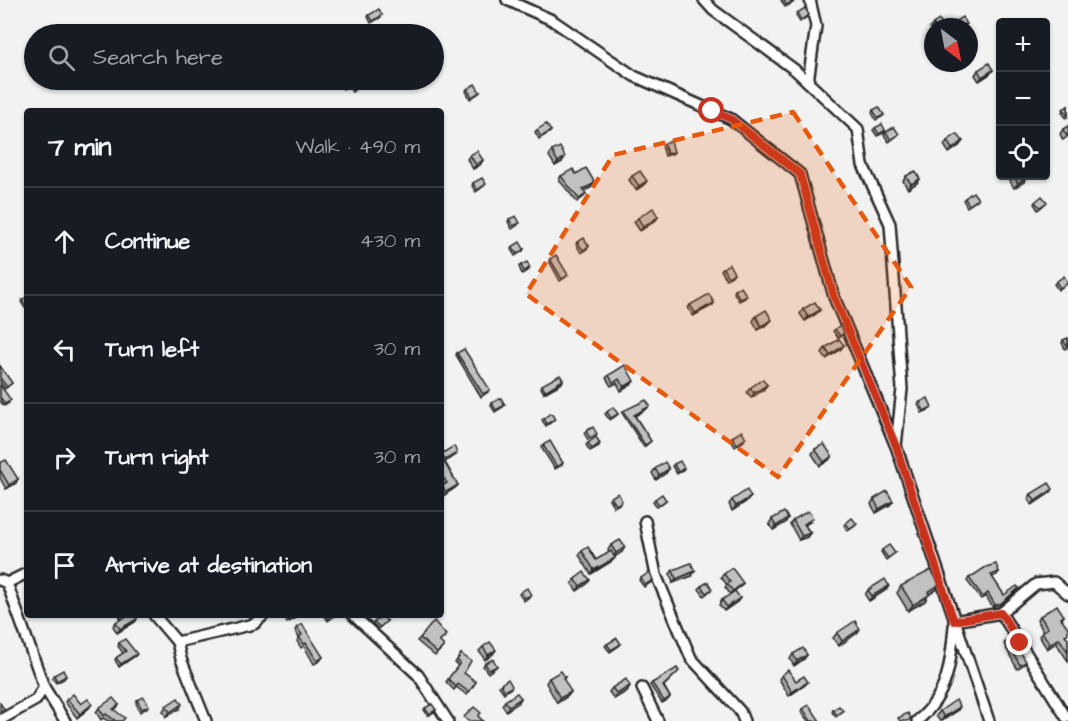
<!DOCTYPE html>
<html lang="en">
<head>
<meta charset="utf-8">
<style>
	:root { --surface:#171b24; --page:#242831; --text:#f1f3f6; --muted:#9ea1a6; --line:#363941 }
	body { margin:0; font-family:"Architects Daughter",sans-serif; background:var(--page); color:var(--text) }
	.controls { position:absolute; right:18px; top:18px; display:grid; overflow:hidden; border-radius:6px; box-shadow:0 2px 4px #0004 }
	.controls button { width:54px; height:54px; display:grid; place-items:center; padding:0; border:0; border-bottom:2px solid var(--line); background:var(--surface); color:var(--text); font:30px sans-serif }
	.compass { position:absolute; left:924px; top:18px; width:54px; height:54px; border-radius:50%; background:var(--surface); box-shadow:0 2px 4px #0004; rotate:148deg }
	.stop { position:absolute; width:18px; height:18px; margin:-14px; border:4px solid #c8321e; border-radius:50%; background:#fff }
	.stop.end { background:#c8321e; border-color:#fff; box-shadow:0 2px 6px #0008 }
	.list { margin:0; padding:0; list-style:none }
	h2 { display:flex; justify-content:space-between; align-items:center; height:78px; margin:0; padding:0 24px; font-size:26px }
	h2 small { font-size:20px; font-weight:400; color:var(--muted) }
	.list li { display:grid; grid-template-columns:39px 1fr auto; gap:18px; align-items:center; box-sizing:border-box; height:108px; padding:0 24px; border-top:2px solid var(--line) }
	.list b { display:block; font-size:22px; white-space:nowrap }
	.list em { font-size:20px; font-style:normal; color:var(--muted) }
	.icon { flex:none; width:33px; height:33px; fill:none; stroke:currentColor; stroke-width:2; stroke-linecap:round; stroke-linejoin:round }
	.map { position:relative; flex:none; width:1068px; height:721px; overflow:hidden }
	.search { position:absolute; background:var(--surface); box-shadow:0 2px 4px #0004; left:24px; top:24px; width:420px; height:66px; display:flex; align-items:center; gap:15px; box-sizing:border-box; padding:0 21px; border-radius:33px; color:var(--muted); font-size:22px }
	.panel { position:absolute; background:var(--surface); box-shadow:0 2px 4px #0004; left:24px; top:108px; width:420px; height:510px; border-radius:6px }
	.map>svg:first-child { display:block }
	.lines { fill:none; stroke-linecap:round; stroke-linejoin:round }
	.minor-casing { stroke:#2b2b2b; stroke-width:14 }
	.minor { stroke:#fff; stroke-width:9 }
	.wall { fill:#a6a6a6; stroke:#2b2b2b; stroke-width:1.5 }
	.shaded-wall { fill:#878787; stroke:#2b2b2b; stroke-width:1.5 }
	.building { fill:#c1c1c1; stroke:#2b2b2b; stroke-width:1.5 }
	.route { stroke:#c8321e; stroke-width:8 }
	.marked { fill:#e8590c; fill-opacity:0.2; stroke:#e8590c; stroke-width:4.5; stroke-dasharray:12 8; stroke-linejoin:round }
</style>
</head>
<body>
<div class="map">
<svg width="1068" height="721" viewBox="0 0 1068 721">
	<rect width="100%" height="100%" fill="#f2f2f2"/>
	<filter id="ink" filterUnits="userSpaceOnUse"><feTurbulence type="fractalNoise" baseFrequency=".0167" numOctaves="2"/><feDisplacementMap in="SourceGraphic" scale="12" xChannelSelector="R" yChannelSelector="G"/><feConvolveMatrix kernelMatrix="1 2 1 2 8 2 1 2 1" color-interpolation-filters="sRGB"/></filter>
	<g filter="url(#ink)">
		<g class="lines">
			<defs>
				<g id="minor">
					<path d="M507,0L552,20L634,76L731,119L800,174L834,297L895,444"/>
					<path d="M704,0L713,10L795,70L858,129L863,165L890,224L902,389L896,446L989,721"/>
					<path d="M808,82L816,26L810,0"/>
					<path d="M645,521L656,575L691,658L740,711L744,721"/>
					<path d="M0,580L7,583L27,573"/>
					<path d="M7,583L44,687L65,721"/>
					<path d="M1001,613L1066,717"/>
					<path d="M154,615L177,642L254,624L264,615"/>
					<path d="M353,615L418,675L448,721"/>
					<path d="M954,621L1001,613L1036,584L1054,582L1068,594"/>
					<path d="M177,642L181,659L206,721"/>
					<path d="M642,688L658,721"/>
					<path d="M0,720L36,700L44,687"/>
					<path d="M917,721C948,696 951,663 954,626"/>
				</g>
			</defs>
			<!-- minor casing -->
			<use href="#minor" class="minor-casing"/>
			<!-- minor -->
			<use href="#minor" class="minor"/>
		</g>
		<!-- wall -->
		<g class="wall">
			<path d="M781,0H794L793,3L785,7Z"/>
			<path d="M797,13L809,15L807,17L800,22L796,16Z"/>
			<path d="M369,15H382L380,18L371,23L368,17Z"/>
			<path d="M933,24L944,27H933V32L930,28Z"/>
			<path d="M933,41V52L931,54L927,47L930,43Z"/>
			<path d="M978,70H993L990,74L979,81L975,75Z"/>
			<path d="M341,80L361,84L352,92L348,86L343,89L339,82Z"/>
			<path d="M467,89L480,92L478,94L470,99L466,91Z"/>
			<path d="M1068,106V116L1066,118L1062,112Z"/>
			<path d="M873,110L884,115L882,117L876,120L872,113Z"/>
			<path d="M875,128L885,130L884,133L877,136L873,130Z"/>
			<path d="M1063,129L1068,136L1063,140L1060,134Z"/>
			<path d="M537,130L551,131L549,133L539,139L535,132Z"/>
			<path d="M886,132L897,136L889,142L884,135Z"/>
			<path d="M947,141L959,146L949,153L944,145Z"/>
			<path d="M664,144L674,152L672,154L665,156L662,146Z"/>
			<path d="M552,151L562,162L555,166L549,156Z"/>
			<path d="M470,155L483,160L480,165L473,169L467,159Z"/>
			<path d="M576,174L592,187L584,191L586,194L584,197L577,202L559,180L561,176Z"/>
			<path d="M632,176L644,185L636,190L629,180Z"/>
			<path d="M906,176L920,179L917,183L908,189L903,181Z"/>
			<path d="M1013,176L1024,182L1014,188L1010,181Z"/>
			<path d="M473,183L484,186L476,192L472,186Z"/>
			<path d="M965,198L978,199L976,201L967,207L963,200Z"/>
			<path d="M1035,202L1045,204L1038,210L1034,204Z"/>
			<path d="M658,217L655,221L640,231L634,222L638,218Z"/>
			<path d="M509,219L518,225L512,229L508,222Z"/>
			<path d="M577,242L589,246L588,248L581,253L576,244Z"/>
			<path d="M512,247L524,249L523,251L515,256L511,249Z"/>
			<path d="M550,259L566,277L560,281L549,261Z"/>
			<path d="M521,265L529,270L522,274L519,267Z"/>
			<path d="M723,268L734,273L732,276L726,279L721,270Z"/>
			<path d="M1056,282L1068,283L1058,290L1054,284Z"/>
			<path d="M735,290L745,298L739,301L734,293Z"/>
			<path d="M27,297V307L25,308L21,302Z"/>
			<path d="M690,305H713L693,316L688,308Z"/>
			<path d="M803,309L820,310L816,314L805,321L800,314Z"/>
			<path d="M756,316L768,324L758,330L753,321Z"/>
			<path d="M835,329L843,335L838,338L833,331Z"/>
			<path d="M1068,338V347L1065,349L1062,343L1063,340Z"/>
			<path d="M844,345L840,350L826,359L822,353L825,348Z"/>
			<path d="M457,353L488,392L481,397L456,355Z"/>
			<path d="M0,366L12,383L5,389L0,382Z"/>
			<path d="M609,375L631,385L621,391L617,383L611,386L606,378Z"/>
			<path d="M562,383L544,393L541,388L542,385Z"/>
			<path d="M0,385L9,403L4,406L0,401Z"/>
			<path d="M767,385L763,390L751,398L747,392L750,388Z"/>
			<path d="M920,402L931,409L922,413L918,404Z"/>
			<path d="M492,403L505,405L503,407L495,412L491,406Z"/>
			<path d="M648,408L635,416L651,441L644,447L622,413L623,411Z"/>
			<path d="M607,412L618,414L616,416L610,420L605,414Z"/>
			<path d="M544,418L553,421L546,426L542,420Z"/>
			<path d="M586,431L595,436L588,440L584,433Z"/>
			<path d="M732,437L744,441L735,447L731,440Z"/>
			<path d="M588,443H600L599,446L590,451L586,445Z"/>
			<path d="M543,445L563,463L562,465L555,469L541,447Z"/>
			<path d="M815,449L829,460L820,466L812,454Z"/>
			<path d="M441,454L456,455L445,462L458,485L455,488L443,496L441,492V488L444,485L441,481V464L443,462L441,460Z"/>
			<path d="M0,463L16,483L6,489L0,478Z"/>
			<path d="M674,464L684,468L682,471L677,474L672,466Z"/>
			<path d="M655,469L666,473L656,480L652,473Z"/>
			<path d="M1050,493L1032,505L1028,499L1031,494Z"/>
			<path d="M611,497L621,503L614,507L609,499Z"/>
			<path d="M655,499L666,500L664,502L657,507L653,501Z"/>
			<path d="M874,499L893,501L890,505L876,513L871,504Z"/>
			<path d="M732,500L747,501L732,511L729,504Z"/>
			<path d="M788,518L785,523L773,530L769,524L772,519Z"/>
			<path d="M793,520L810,522L805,525L810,533L807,537L799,540L790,524Z"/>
			<path d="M846,523L855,526L848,531L844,525Z"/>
			<path d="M611,545L622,552L614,557L615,558L612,561L591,574L579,555L582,551L596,560L609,553L608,550Z"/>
			<path d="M882,550L895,553L886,560L881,552Z"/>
			<path d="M673,570L692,576L673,583L670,574Z"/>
			<path d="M999,572L997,575L992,577L1004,595L1017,591L998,607L993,608L986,596L981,599L967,581L969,578Z"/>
			<path d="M724,574L743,583L741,586L730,594L725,587L727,585L721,577Z"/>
			<path d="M641,578L653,580L652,582L644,587L639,580Z"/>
			<path d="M575,579L587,584L577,591L572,584Z"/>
			<path d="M701,586L712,589L710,591L704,596L699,589Z"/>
			<path d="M901,586L936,590L928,595L925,601L908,611L897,593Z"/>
			<path d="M868,590H886L869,601L865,595Z"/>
			<path d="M521,592L529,597L524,601L519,594Z"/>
			<path d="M740,598L737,602L724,611L719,605L722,600Z"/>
			<path d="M119,615H135L137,619L135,622L117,633L113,626L116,622L121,619Z"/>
			<path d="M283,615H296L297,617L295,619L287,623Z"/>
			<path d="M324,615H336L328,621Z"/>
			<path d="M1040,616H1064L1062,619L1066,636L1068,639V661L1056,643L1047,649L1039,636L1043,631L1037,620Z"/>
			<path d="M387,621L378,629L373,624L374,622Z"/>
			<path d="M297,627L323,657L320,661L314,664L304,646L301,648L297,641L299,638L295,630Z"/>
			<path d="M837,633H857L839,646L833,638Z"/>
			<path d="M420,638H444L439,642L444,646L435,656L417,641Z"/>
			<path d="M1006,640L1026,662L1023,665L1017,669L1004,644Z"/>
			<path d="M119,643L135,656L119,667L115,660L116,658L123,653L118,646Z"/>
			<path d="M607,644L619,646L610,652L605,646Z"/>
			<path d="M483,647L493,654L485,660L479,651Z"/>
			<path d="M461,654L464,673L476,682L467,695L456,687L454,690L446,682L458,666L455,663Z"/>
			<path d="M793,654L807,655L804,659L794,666L790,659Z"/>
			<path d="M485,663L497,666L495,668L488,673L483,666Z"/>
			<path d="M679,671L664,686L670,697L668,700L662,703L650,685L652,683Z"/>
			<path d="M54,675L66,676L64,679L56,683L52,677Z"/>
			<path d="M782,675L796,681L805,685L789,696L779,679Z"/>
			<path d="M565,677L563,680L568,696L557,703L546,683L549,678Z"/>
			<path d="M501,684L511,688L504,693L499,686Z"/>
			<path d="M612,688L627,691L614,699L609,692Z"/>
			<path d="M521,698L518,703L506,711L502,705L505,701Z"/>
			<path d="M67,699L81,704L89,708L77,718L65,702Z"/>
			<path d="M137,700L147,708L140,712L136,703Z"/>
			<path d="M119,705L115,710L122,721H108L103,718L101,720L96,712L99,708Z"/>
			<path d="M166,706L179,709L166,717L163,711Z"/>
			<path d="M425,708L436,710L434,712L428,716L424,710Z"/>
			<path d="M803,709L820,721H808L801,711Z"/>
			<path d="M833,710L843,711L836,717L832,712Z"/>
			<path d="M940,711H957L942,721H940L936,716Z"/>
		</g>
		<!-- shaded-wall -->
		<g class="shaded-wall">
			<path d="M993,70L990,74L979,81L982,77Z"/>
			<path d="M963,141L959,146L949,153L952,149Z"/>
			<path d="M565,157L562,162L555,166L558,162Z"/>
			<path d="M483,160L480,165L473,169L476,165Z"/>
			<path d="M1027,177L1024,182L1014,188L1018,183Z"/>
			<path d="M920,179L917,183L908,189L911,184Z"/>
			<path d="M647,181L644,185L636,190L639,186Z"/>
			<path d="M595,183L592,187L581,193L583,189Z"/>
			<path d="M658,217L655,221L640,231L643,227Z"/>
			<path d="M714,303L713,305L693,316L695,313Z"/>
			<path d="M820,310L816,314L805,321L808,317Z"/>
			<path d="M772,320L768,324L758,330L761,326Z"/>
			<path d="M844,345L840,350L826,359L830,355Z"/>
			<path d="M563,380L562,383L544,393L545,391Z"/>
			<path d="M634,381L631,385L621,391L624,387Z"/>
			<path d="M767,385L763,390L751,398L754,393Z"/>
			<path d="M832,456L829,460L820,466L824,462Z"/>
			<path d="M669,469L666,473L656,480L659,475Z"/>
			<path d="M18,479L16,483L6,489L9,485Z"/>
			<path d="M458,485L455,488L443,496L446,492Z"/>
			<path d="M1053,489L1050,493L1032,505L1035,501Z"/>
			<path d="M751,497L747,501L732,511L736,506Z"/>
			<path d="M893,501L890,505L876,513L879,509Z"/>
			<path d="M788,518L785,523L773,530L776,526Z"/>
			<path d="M810,533L807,537L799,540L802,536Z"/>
			<path d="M625,547L622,552L613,558L616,553Z"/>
			<path d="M615,558L612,561L591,574L594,570Z"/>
			<path d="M695,571L692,576L673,583L676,579Z"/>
			<path d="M590,580L587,584L577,591L580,586Z"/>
			<path d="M743,583L741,586L730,594L733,591Z"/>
			<path d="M940,584L936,590L928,595L925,601L908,611L913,605L928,592Z"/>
			<path d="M889,586L886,590L869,601L872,596Z"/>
			<path d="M1019,588L1017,591L998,607L993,608L995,605Z"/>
			<path d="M740,598L737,602L724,611L727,607Z"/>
			<path d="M137,619L135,622L117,633L120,629Z"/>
			<path d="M860,629L857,633L839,646L842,641Z"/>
			<path d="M1059,638L1056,643L1047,649L1050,644Z"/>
			<path d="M496,650L493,654L485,660L488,655Z"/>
			<path d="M137,654L135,656L119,667L121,664Z"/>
			<path d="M807,655L804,659L794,666L797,661Z"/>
			<path d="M808,682L805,685L789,696L792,692Z"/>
			<path d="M630,686L627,691L614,699L617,694Z"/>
			<path d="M571,692L568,696L557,703L560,698Z"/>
			<path d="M521,698L518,703L506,711L509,706Z"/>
			<path d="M92,704L89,708L77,718L80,714Z"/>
			<path d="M182,704L179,709L166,717L170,712Z"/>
			<path d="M960,707L957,711L941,721L944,717Z"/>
		</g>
		<!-- building -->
		<g class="building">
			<path d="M784,0H794V1L786,5Z"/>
			<path d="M805,8L809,15L801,20L797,13Z"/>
			<path d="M379,9L382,15L373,21L369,15Z"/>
			<path d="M962,17L967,24L962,27H946Z"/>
			<path d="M939,20L944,27H935L933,24Z"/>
			<path d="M933,41V48L930,43Z"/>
			<path d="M989,63L993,70L982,77L978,70Z"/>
			<path d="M341,80H361L362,81L353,90L349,84L345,87Z"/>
			<path d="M475,84L480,92L472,97L467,89Z"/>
			<path d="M1068,106V116L1063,109Z"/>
			<path d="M879,107L884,115L878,118L873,110Z"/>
			<path d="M546,124L551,131L541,137L537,130Z"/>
			<path d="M882,124L885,130L879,134L875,128Z"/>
			<path d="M1068,126V134L1066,135L1063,129Z"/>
			<path d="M894,127L899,134L891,140L886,132Z"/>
			<path d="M957,134L963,141L952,149L947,141Z"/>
			<path d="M671,141L674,152L667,154L664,144Z"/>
			<path d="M560,147L565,157L558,162L552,151Z"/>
			<path d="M477,151L483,160L476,165L470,155Z"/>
			<path d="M586,168L595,183L583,189L586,194L579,199L561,176L573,169L576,174Z"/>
			<path d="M640,171L647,181L639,186L632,176Z"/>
			<path d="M915,171L920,179L911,184L906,176Z"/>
			<path d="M1013,176H1026L1027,177L1018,183Z"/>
			<path d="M482,178L486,184L477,190L473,183Z"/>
			<path d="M973,192L978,199L969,205L965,198Z"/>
			<path d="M1042,196L1047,202L1040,207L1035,202Z"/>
			<path d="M653,208L658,217L643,227L638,218Z"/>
			<path d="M516,216L520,223L513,226L509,219Z"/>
			<path d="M584,238L589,246L583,250L577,242Z"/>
			<path d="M520,242L524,249L517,254L512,247Z"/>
			<path d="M556,255L568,275L562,279L550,259Z"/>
			<path d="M527,262L530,268L524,271L521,265Z"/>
			<path d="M729,264L734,273L728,277L723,268Z"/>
			<path d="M1064,276L1068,283L1060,288L1056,282Z"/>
			<path d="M741,287L747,296L740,299L735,290Z"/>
			<path d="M709,294L714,303L695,313L690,305Z"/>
			<path d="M27,297V305L26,306L22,300Z"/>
			<path d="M815,302L820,310L808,317L803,309Z"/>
			<path d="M766,310L772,320L761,326L756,316Z"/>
			<path d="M841,325L844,333L840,336L835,329Z"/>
			<path d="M1068,338V346H1067L1063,340Z"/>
			<path d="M839,339L844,345L830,355L825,348Z"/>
			<path d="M464,349L490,390L483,394L457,353Z"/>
			<path d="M625,365L634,381L624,387L619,379L613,383L609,375Z"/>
			<path d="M0,366L12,383L7,387L0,378Z"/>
			<path d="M560,375L563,380L545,391L542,385Z"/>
			<path d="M763,379L767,385L754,393L750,388Z"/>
			<path d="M0,385L11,400L5,404L0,397Z"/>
			<path d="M501,398L505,405L496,410L492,403Z"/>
			<path d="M928,398L932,407L924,411L920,402Z"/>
			<path d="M646,400L650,406L634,415L651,441L645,445L623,411Z"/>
			<path d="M613,407L618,414L611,418L607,412Z"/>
			<path d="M551,413L555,419L547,424L544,418Z"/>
			<path d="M593,427L597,434L590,438L586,431Z"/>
			<path d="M742,431L746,438L737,444L732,437Z"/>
			<path d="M596,437L600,443L592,449L588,443Z"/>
			<path d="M550,441L563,463L557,467L543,445Z"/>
			<path d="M824,444L832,456L824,462L815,449Z"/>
			<path d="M454,446L457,453L445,460L441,454Z"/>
			<path d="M6,460L18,479L9,485L0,470V463Z"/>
			<path d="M680,461L684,468L678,472L674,464Z"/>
			<path d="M444,462L458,485L446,492L442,486L447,483L441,474V464Z"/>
			<path d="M665,462L669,469L659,475L655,469Z"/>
			<path d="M1049,483L1053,489L1035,501L1031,494Z"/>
			<path d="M747,490L751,497L736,506L732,500Z"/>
			<path d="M887,491L893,501L879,509L874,499Z"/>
			<path d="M618,493L622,501L616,505L611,497Z"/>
			<path d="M662,494L666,500L659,505L655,499Z"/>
			<path d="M808,511L813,518L804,524L810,533L802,536L793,520Z"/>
			<path d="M784,512L788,518L776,526L772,519Z"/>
			<path d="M852,518L857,524L850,529L846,523Z"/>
			<path d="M620,540L625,547L616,553L611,545Z"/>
			<path d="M889,545L895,553L888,558L882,550Z"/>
			<path d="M588,547L596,560L611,551L615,558L594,570L582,551Z"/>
			<path d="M691,563L695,571L676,579L673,570Z"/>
			<path d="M996,564L999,572L991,575L1004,595L1017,586L1019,588L1000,604L995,605L988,593L983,597L969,578L986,567Z"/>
			<path d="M732,568L743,583L733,591L727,584L730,582L724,574Z"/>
			<path d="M931,570L940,584L928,592L929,595L913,605L901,586Z"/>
			<path d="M584,572L590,580L580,586L575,579Z"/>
			<path d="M650,572L653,580L645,585L641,578Z"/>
			<path d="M885,579L889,586L872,596L868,590Z"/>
			<path d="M708,582L712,589L706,593L701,586Z"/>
			<path d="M527,588L531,595L525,598L521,592Z"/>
			<path d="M735,591L740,598L727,607L722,600Z"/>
			<path d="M1057,605L1064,616L1061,618L1068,628V633L1065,635L1068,639V652L1059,638L1050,644L1042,632L1048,628L1040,616Z"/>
			<path d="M124,615H135L137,619L120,629L116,622L125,617Z"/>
			<path d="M286,615H296L297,617L289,621Z"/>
			<path d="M327,615H335L329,619Z"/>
			<path d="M382,616L387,621L380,627L374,622Z"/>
			<path d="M434,621L446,635L439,641L444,646L437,653L420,638Z"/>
			<path d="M855,621L860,629L842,641L837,633Z"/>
			<path d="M302,624L323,657L317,661L306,643L304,644L299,637L302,635L297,627Z"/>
			<path d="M1012,637L1026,662L1020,665L1006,640Z"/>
			<path d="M617,638L621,644L611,650L607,644Z"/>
			<path d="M125,639L137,654L121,664L116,658L126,651L119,643Z"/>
			<path d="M490,642L496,650L488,655L483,647Z"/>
			<path d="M803,648L807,655L797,661L793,654Z"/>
			<path d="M461,654L471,661L464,673L476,682L469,692L458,684L456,687L448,679L460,663L457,660Z"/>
			<path d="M493,659L497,666L489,670L485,663Z"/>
			<path d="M677,668L679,671L663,686L670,697L664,701L652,683Z"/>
			<path d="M63,670L66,676L57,681L54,675Z"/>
			<path d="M788,670L796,681L804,676L808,682L792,692L782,675Z"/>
			<path d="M561,671L565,677L563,678L571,692L560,698L549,678Z"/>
			<path d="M508,679L512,686L505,691L501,684Z"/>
			<path d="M626,679L630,686L617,694L612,688Z"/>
			<path d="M517,693L521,698L509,706L505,701Z"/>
			<path d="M73,694L81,704L88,699L92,704L80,714L67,699Z"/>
			<path d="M144,697L149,706L142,709L137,700Z"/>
			<path d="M113,698L119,705L113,709L125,718L122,721H116L106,714L104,716L99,708Z"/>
			<path d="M178,698L182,704L170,712L166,706Z"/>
			<path d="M956,700L960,707L944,717L940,711Z"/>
			<path d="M0,703L4,709L0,711Z"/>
			<path d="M432,704L436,710L429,714L425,708Z"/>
			<path d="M809,705L820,721H811L803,709Z"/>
			<path d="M839,706L843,711L837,715L833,710Z"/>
			<path d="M474,707L481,713L478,716L483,721H468L464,717Z"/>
			<path d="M908,713L911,719L907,721H900L898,718Z"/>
		</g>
	</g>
	<g class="lines" filter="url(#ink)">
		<!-- route -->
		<path class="route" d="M712,111L731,119L800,174L834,297L896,446L954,621L1001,613L1020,643"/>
	</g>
	<!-- marked area -->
	<path class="marked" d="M793,112L911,287L778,477L526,294L613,155Z"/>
</svg>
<div class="controls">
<button>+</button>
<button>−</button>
<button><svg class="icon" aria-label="locate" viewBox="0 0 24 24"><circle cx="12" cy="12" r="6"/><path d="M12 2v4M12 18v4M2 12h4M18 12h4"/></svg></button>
</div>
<svg class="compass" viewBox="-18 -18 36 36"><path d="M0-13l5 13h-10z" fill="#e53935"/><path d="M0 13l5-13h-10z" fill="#9ea1a6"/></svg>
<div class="stop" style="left:712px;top:111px"></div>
<div class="stop end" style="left:1020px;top:643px"></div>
<div class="search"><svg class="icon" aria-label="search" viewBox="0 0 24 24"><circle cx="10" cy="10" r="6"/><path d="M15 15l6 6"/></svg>Search here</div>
<section class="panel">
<h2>7 min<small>Walk · 490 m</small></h2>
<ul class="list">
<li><svg class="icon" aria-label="ahead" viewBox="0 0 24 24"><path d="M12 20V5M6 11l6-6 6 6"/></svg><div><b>Continue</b></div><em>430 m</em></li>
<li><svg class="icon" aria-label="left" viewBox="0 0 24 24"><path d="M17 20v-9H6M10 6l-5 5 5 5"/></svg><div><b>Turn left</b></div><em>30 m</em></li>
<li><svg class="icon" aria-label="right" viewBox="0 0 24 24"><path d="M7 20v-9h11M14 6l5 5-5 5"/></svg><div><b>Turn right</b></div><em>30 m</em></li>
<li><svg class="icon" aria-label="arrive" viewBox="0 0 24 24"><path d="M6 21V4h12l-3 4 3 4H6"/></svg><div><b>Arrive at destination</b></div></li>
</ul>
</section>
</div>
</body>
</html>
